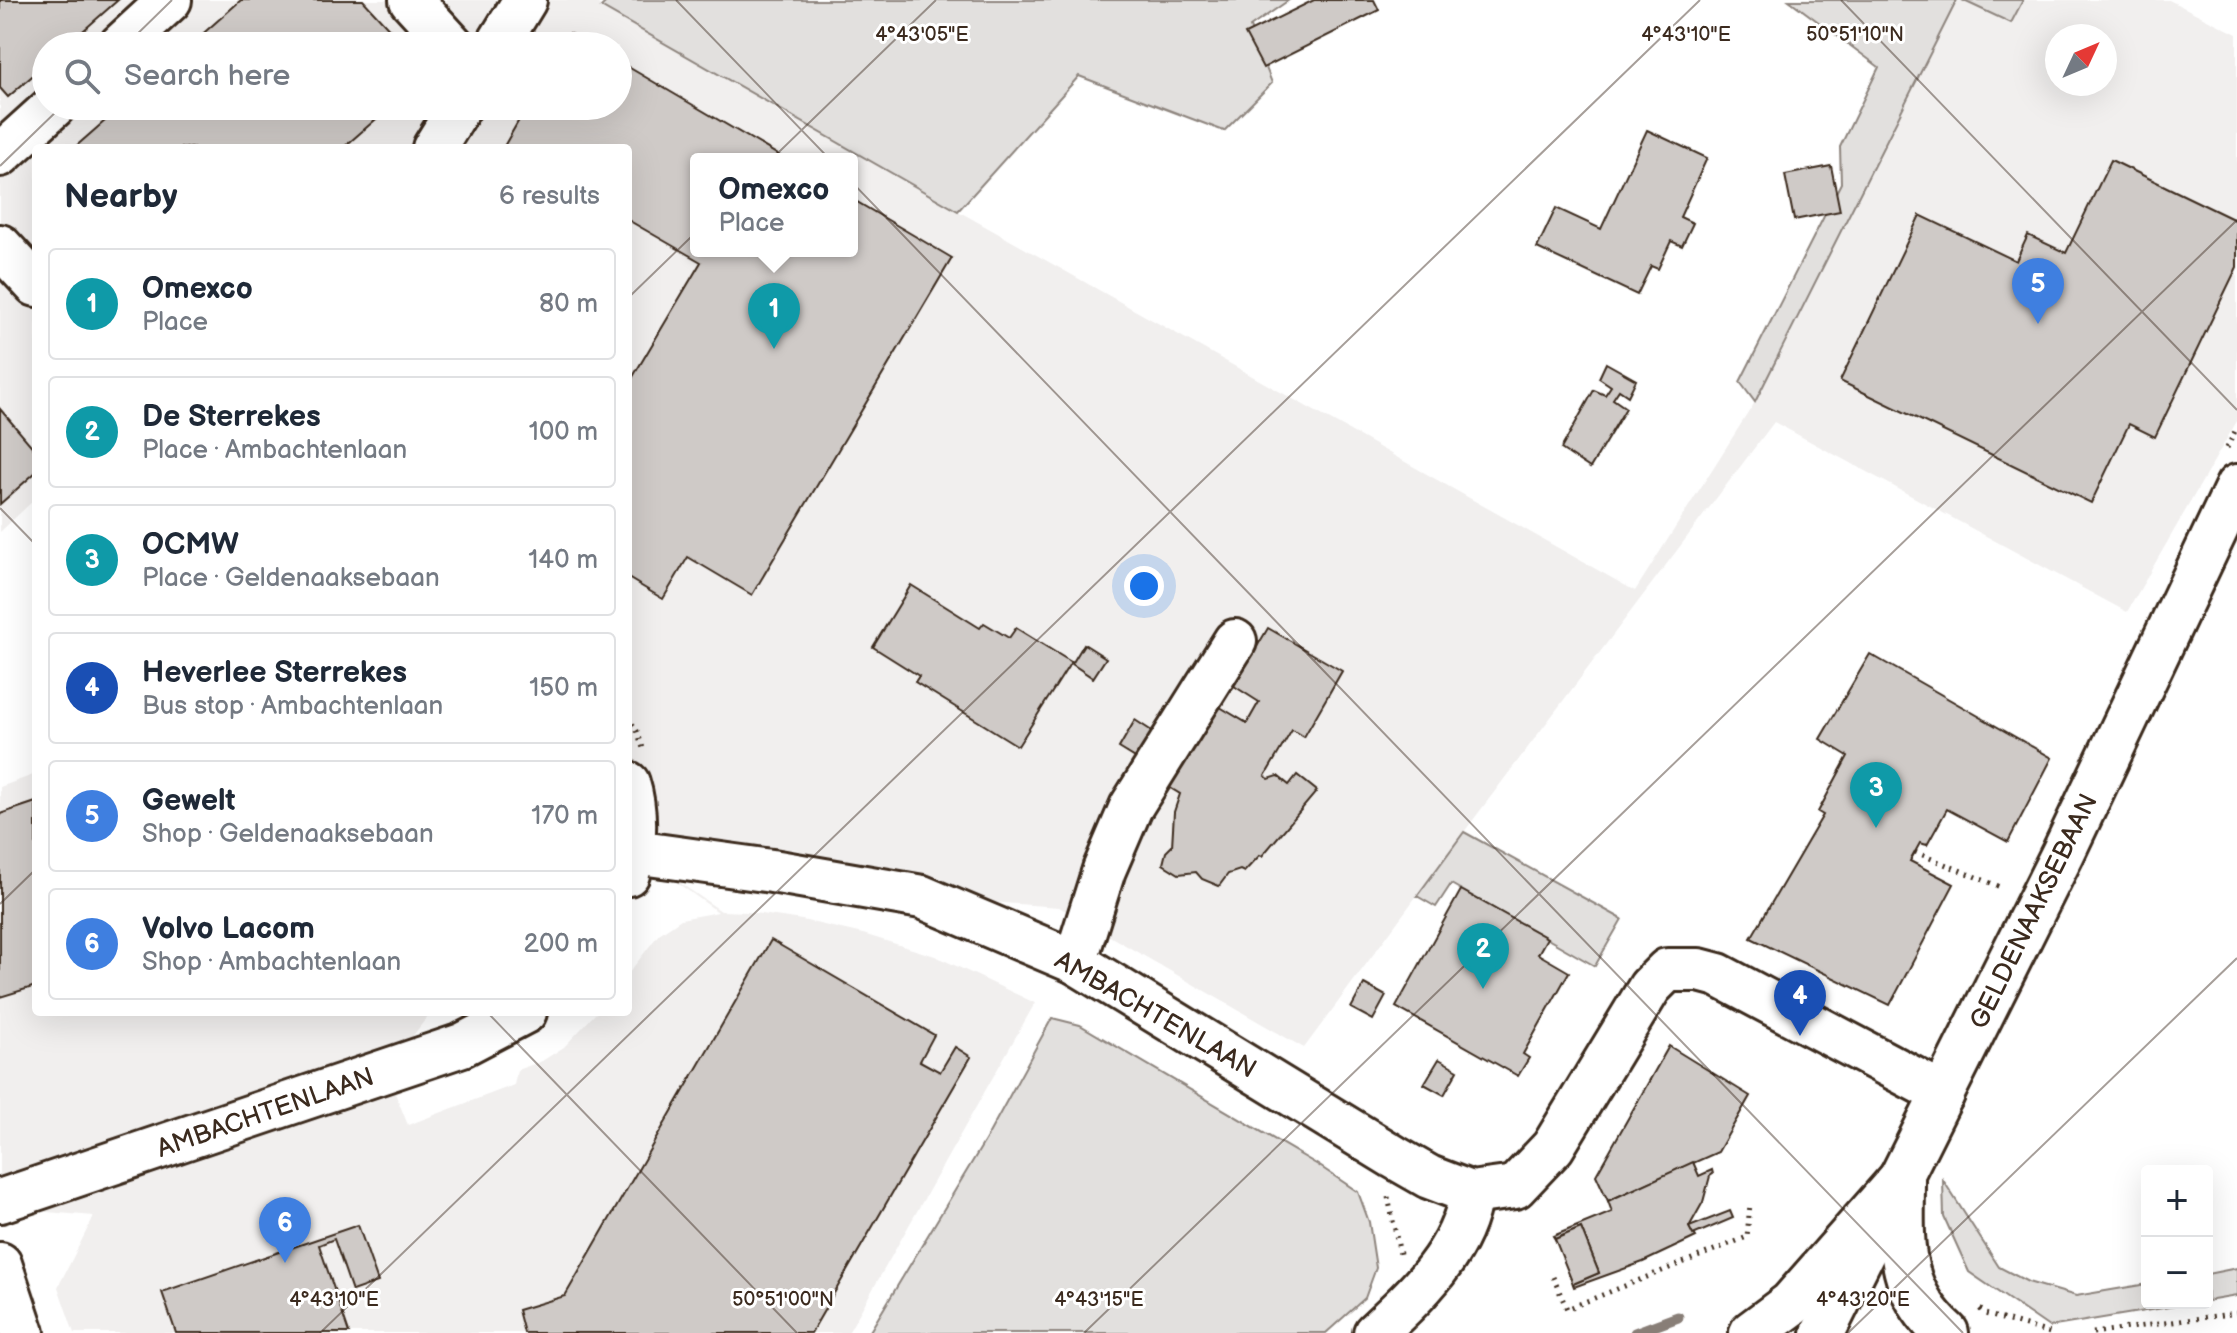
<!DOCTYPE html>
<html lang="en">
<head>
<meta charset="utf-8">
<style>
	:root { --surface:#fff; --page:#f6f6f7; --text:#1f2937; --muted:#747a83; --line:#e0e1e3; --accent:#1a73e8 }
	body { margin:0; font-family:"Balsamiq Sans",sans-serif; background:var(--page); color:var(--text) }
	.controls { position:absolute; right:24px; bottom:24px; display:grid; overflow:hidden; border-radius:8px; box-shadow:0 8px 32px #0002 }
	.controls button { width:72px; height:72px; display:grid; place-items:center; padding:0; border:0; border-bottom:2px solid var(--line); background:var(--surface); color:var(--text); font:40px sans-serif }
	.compass { position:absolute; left:2045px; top:24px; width:72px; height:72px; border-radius:50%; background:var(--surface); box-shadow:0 8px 32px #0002; rotate:46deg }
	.you { position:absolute; left:1144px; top:586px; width:28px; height:28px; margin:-20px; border:6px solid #fff; border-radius:50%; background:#1a73e8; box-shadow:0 0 0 12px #1a73e833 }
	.badge { display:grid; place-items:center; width:52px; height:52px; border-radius:50%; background:var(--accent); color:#fff; font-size:26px; font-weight:700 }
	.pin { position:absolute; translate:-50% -66px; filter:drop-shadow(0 2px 4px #0008) }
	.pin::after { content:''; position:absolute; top:42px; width:28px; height:24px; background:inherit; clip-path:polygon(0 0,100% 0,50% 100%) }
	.popup { position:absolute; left:690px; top:153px; width:168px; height:104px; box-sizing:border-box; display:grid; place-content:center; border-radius:8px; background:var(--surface); filter:drop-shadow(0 2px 6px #0005); font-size:26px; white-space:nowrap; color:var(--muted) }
	.popup b { font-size:30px; color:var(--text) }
	.popup::after { content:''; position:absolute; left:50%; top:100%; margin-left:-16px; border:16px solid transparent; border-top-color:var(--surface) }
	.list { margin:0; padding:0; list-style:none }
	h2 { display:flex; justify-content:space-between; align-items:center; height:104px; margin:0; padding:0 32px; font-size:34px }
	h2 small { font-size:26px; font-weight:400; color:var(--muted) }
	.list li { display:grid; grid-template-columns:52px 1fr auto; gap:24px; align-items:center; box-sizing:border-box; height:112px; margin:0 16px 16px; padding:0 16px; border:2px solid var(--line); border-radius:8px }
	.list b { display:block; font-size:30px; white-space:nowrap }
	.list p { margin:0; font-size:26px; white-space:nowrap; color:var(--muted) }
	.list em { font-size:26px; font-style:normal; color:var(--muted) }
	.icon { flex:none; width:44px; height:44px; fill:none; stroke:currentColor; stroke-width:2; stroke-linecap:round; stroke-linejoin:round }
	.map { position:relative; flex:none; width:2237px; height:1333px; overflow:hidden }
	.search { position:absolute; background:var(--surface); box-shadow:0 8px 32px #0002; left:32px; top:32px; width:600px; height:88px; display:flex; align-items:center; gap:20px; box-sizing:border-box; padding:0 28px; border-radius:44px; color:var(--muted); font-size:30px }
	.panel { position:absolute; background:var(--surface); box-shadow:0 8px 32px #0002; left:32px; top:144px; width:600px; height:872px; border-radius:8px }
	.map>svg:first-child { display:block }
	.built { fill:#f1efee; fill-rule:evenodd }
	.green { fill:#e2e0de; stroke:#8e857e; stroke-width:2 }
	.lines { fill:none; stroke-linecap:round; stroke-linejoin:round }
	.stream { stroke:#887e77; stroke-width:11 }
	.building { fill:#cfcac7; stroke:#3b2a1e; stroke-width:2 }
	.minor-casing { stroke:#3b2a1e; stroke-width:48 }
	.highway-casing { stroke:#3b2a1e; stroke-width:50 }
	.path { stroke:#3b2a1e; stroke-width:5; stroke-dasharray:2 6; stroke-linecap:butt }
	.minor { stroke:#fff; stroke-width:42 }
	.highway { stroke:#fff; stroke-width:44 }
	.ticks { fill:none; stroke:#3b2a1e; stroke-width:2; stroke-opacity:0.45 }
	.labels { text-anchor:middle; stroke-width:6; stroke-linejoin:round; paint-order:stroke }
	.street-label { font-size:26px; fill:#3b2a1e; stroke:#fff }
	.ticks-label { font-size:20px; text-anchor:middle; fill:#3b2a1e; stroke:#fff; stroke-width:6; stroke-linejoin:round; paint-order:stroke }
</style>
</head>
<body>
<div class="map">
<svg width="2237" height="1333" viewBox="0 0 2237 1333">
	<rect width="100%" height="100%" fill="#fff"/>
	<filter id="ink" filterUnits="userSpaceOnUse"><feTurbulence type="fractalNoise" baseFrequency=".0125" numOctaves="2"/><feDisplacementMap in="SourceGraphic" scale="16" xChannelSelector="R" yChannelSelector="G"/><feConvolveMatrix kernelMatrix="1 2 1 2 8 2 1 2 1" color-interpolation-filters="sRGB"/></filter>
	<g filter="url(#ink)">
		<!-- built -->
		<path class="built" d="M0,0H595L601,7L958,211L1635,591L1755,402L1957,0H1962L2011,23L2023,0H2169L2237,34V421L2127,612L1774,422L1464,832L1304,1048L1059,907L922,897L795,849L635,852L721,911L748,912L802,920L863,934L935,956L1035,1003L848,1333H74L58,1287L94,1216L0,1208V787L36,774V1012H431L386,1071L408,1125L514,1085L517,1070L542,1061L564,1047L597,1012H628V974L659,934L681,919L718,912L634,852L628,851V148H36V498L0,532ZM2057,36H2105V84H2057ZM46,46H618V106H46ZM696,159H852V251H696Z"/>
		<!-- green -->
		<g class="green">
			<path d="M608,0H1289L1250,27L1272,83L1224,131L1079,76L958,211L601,7Z"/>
			<path d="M1789,0H1957L1755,402L1740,382L1841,183L1840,147L1879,67Z"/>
			<path d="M1962,0H2023L2011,23Z"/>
			<path d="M1464,832L1622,919L1595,966L1451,884L1436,907L1417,896Z"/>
			<path d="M1052,1018L1080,1025L1318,1165L1358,1192L1369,1222L1376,1268L1365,1298L1326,1333H869L986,1139Z"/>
			<path d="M1943,1180L1999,1267L2028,1282L2076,1296L2147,1284V1303H2193L2049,1327L1969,1272L1944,1217Z"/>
			<path d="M2237,1268V1296L2207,1301V1274Z"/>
		</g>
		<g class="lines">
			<!-- stream -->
			<path class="stream" d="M1635,1333L1678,1317"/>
		</g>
		<!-- building -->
		<g class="building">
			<path d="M0,0H118L66,46H46V64L8,97L0,88Z"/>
			<path d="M241,0H363L405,46H189Z"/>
			<path d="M1314,0H1374L1379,10L1263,68L1245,34Z"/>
			<path d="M570,33L593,46H563Z"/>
			<path d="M618,61L785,159H696V251H852V199L952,258L752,595L688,557L663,599L628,578V385L701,262L628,220V148H503L527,106H618Z"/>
			<path d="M122,106H391L343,148H74Z"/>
			<path d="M1647,130L1707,158L1680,217L1693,223L1682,246L1671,241L1658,269L1651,266L1637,295L1537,248L1556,208L1601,229Z"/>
			<path d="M2111,160L2237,221V267L2155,437L2129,424L2091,503L1840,381L1920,215L2016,261L2028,235L2066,253Z"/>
			<path d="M1831,166L1840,211L1794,220L1785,175Z"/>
			<path d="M1606,363L1636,380L1628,396L1619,390L1613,399L1626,408L1590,468L1561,449L1594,390L1605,395L1611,386L1599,378Z"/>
			<path d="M0,409L36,451V472L0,504Z"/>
			<path d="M911,585L980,628L984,623L1009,638L1016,628L1071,662L1018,746L915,682L919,676L873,647Z"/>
			<path d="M1268,628L1342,671L1304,737L1292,730L1265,776L1269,779L1278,776L1289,785L1297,775L1317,791L1262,856L1260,855L1244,872L1240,870L1228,874L1219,886L1202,879L1196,872L1179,874L1163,864L1166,852L1172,846L1174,812L1180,794L1167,786L1215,704L1247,723L1259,702L1234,686Z"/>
			<path d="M1084,644L1106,658L1093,678L1072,664Z"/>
			<path d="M1870,654L2052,758L2008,842L1947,809L1927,845L1920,843L1910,861L1954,884L1890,1005L1751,938L1823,815L1818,812L1848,756L1820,739Z"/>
			<path d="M1135,720L1158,735L1142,762L1119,748Z"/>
			<path d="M36,802V986L0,997V814Z"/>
			<path d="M1461,890L1547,938L1538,954L1569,972L1523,1054L1529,1058L1518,1076L1396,1007Z"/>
			<path d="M771,940L934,1035L920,1061L940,1072L955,1047L971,1057L811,1333H524L518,1310L565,1296Z"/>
			<path d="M1364,984L1386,996L1373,1020L1351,1008Z"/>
			<path d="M1669,1046L1750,1096L1718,1152L1608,1201L1596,1175Z"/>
			<path d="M1439,1059L1458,1070L1444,1095L1424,1084Z"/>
			<path d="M1693,1162L1699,1176L1712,1170L1713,1174L1710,1176L1703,1202L1689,1227L1696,1237L1643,1262L1574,1287L1573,1284L1599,1273L1581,1228L1555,1239L1553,1236L1612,1212L1608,1201Z"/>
			<path d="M1730,1211L1733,1218L1693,1235L1689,1227Z"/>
			<path d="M358,1225L378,1282L352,1291L334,1239L319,1245L349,1333H176L162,1292Z"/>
			<path d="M1581,1228L1599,1273L1573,1284L1555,1239Z"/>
		</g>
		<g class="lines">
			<defs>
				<g id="minor">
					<path d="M411,0L453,46"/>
					<path d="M120,46L170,0"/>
					<path d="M497,46L525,0"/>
					<path d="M434,148L460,106"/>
					<path d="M0,155L54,106"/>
					<path d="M0,246L36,285"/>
					<path d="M628,783C637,812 635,845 628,874"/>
					<path d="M634,852L772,871L922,897L1075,962L1394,1157L1429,1177L1471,1193L1515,1187L1553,1147L1650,987L1667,970H1699L1718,975L1943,1094"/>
					<path d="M1075,962L1104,870L1131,807L1235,641"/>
					<path d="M0,1201L462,1045L525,1012"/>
					<path d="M0,1264L23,1333"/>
					<path d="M1375,1333C1416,1295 1463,1252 1471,1193"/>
					<path d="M1823,1333L2063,853L2237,486"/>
				</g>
				<g id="highway">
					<path d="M1902,1178C1902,1240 1895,1288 1946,1333"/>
					<path d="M1752,1333L1791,1304L1902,1178"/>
				</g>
			</defs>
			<!-- minor casing -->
			<use href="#minor" class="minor-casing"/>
			<!-- highway casing -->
			<use href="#highway" class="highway-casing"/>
			<!-- path -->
			<g class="path">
				<path d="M2227,448L2237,427"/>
				<path d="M628,717L637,731L643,748"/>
				<path d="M1915,852L2003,888"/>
				<path d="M1388,1197L1400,1254"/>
				<path d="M1553,1277L1567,1309L1747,1237L1750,1204"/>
				<path d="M1980,1309L1985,1314L2050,1333"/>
				<path d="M2093,1333L2237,1313"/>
			</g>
			<!-- minor -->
			<use href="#minor" class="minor"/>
			<!-- highway -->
			<use href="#highway" class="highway"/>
		</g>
	</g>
	<!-- ticks -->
	<path class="ticks" d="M676,0L1963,1333M1841,0L2237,410M125,46L172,0M0,166L62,106M628,298L936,0M0,508L36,545M0,904L36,869M487,1012L797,1333M320,1333L1700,0M1084,1333L2237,220M1848,1333L2237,958"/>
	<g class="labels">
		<!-- street labels -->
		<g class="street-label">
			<text transform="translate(2033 911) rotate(-64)" y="9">GELDENAAKSEBAAN</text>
			<text transform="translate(1156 1014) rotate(30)" y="9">AMBACHTENLAAN</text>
			<text transform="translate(265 1112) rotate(-19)" y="9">AMBACHTENLAAN</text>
		</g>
	</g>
	<g class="ticks-label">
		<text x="922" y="41">4°43'05"E</text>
		<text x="1686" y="41">4°43'10"E</text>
		<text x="1855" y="41">50°51'10"N</text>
		<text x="783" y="1306">50°51'00"N</text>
		<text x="334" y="1306">4°43'10"E</text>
		<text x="1099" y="1306">4°43'15"E</text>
		<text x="1863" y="1306">4°43'20"E</text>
	</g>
</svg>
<div class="controls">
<button>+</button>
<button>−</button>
</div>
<svg class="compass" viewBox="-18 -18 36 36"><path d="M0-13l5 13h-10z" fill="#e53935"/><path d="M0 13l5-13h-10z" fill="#747a83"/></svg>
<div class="you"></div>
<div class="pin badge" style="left:774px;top:349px;background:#0f9aa8">1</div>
<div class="popup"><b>Omexco</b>Place</div>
<div class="pin badge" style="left:1483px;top:989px;background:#0f9aa8">2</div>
<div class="pin badge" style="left:1876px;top:828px;background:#0f9aa8">3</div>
<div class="pin badge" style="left:1800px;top:1036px;background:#1a4fb4">4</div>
<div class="pin badge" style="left:2038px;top:324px;background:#3f7fe0">5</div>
<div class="pin badge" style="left:285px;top:1263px;background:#3f7fe0">6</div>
<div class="search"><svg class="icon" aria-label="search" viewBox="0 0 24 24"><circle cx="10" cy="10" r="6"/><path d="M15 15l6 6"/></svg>Search here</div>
<section class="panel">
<h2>Nearby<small>6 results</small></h2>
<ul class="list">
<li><span class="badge" style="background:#0f9aa8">1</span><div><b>Omexco</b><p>Place</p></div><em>80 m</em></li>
<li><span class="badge" style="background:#0f9aa8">2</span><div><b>De Sterrekes</b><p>Place · Ambachtenlaan</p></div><em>100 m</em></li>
<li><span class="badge" style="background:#0f9aa8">3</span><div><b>OCMW</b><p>Place · Geldenaaksebaan</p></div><em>140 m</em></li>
<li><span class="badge" style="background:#1a4fb4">4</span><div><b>Heverlee Sterrekes</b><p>Bus stop · Ambachtenlaan</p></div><em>150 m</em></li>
<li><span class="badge" style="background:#3f7fe0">5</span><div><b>Gewelt</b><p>Shop · Geldenaaksebaan</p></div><em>170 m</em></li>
<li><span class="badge" style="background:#3f7fe0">6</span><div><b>Volvo Lacom</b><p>Shop · Ambachtenlaan</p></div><em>200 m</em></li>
</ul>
</section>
</div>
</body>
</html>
